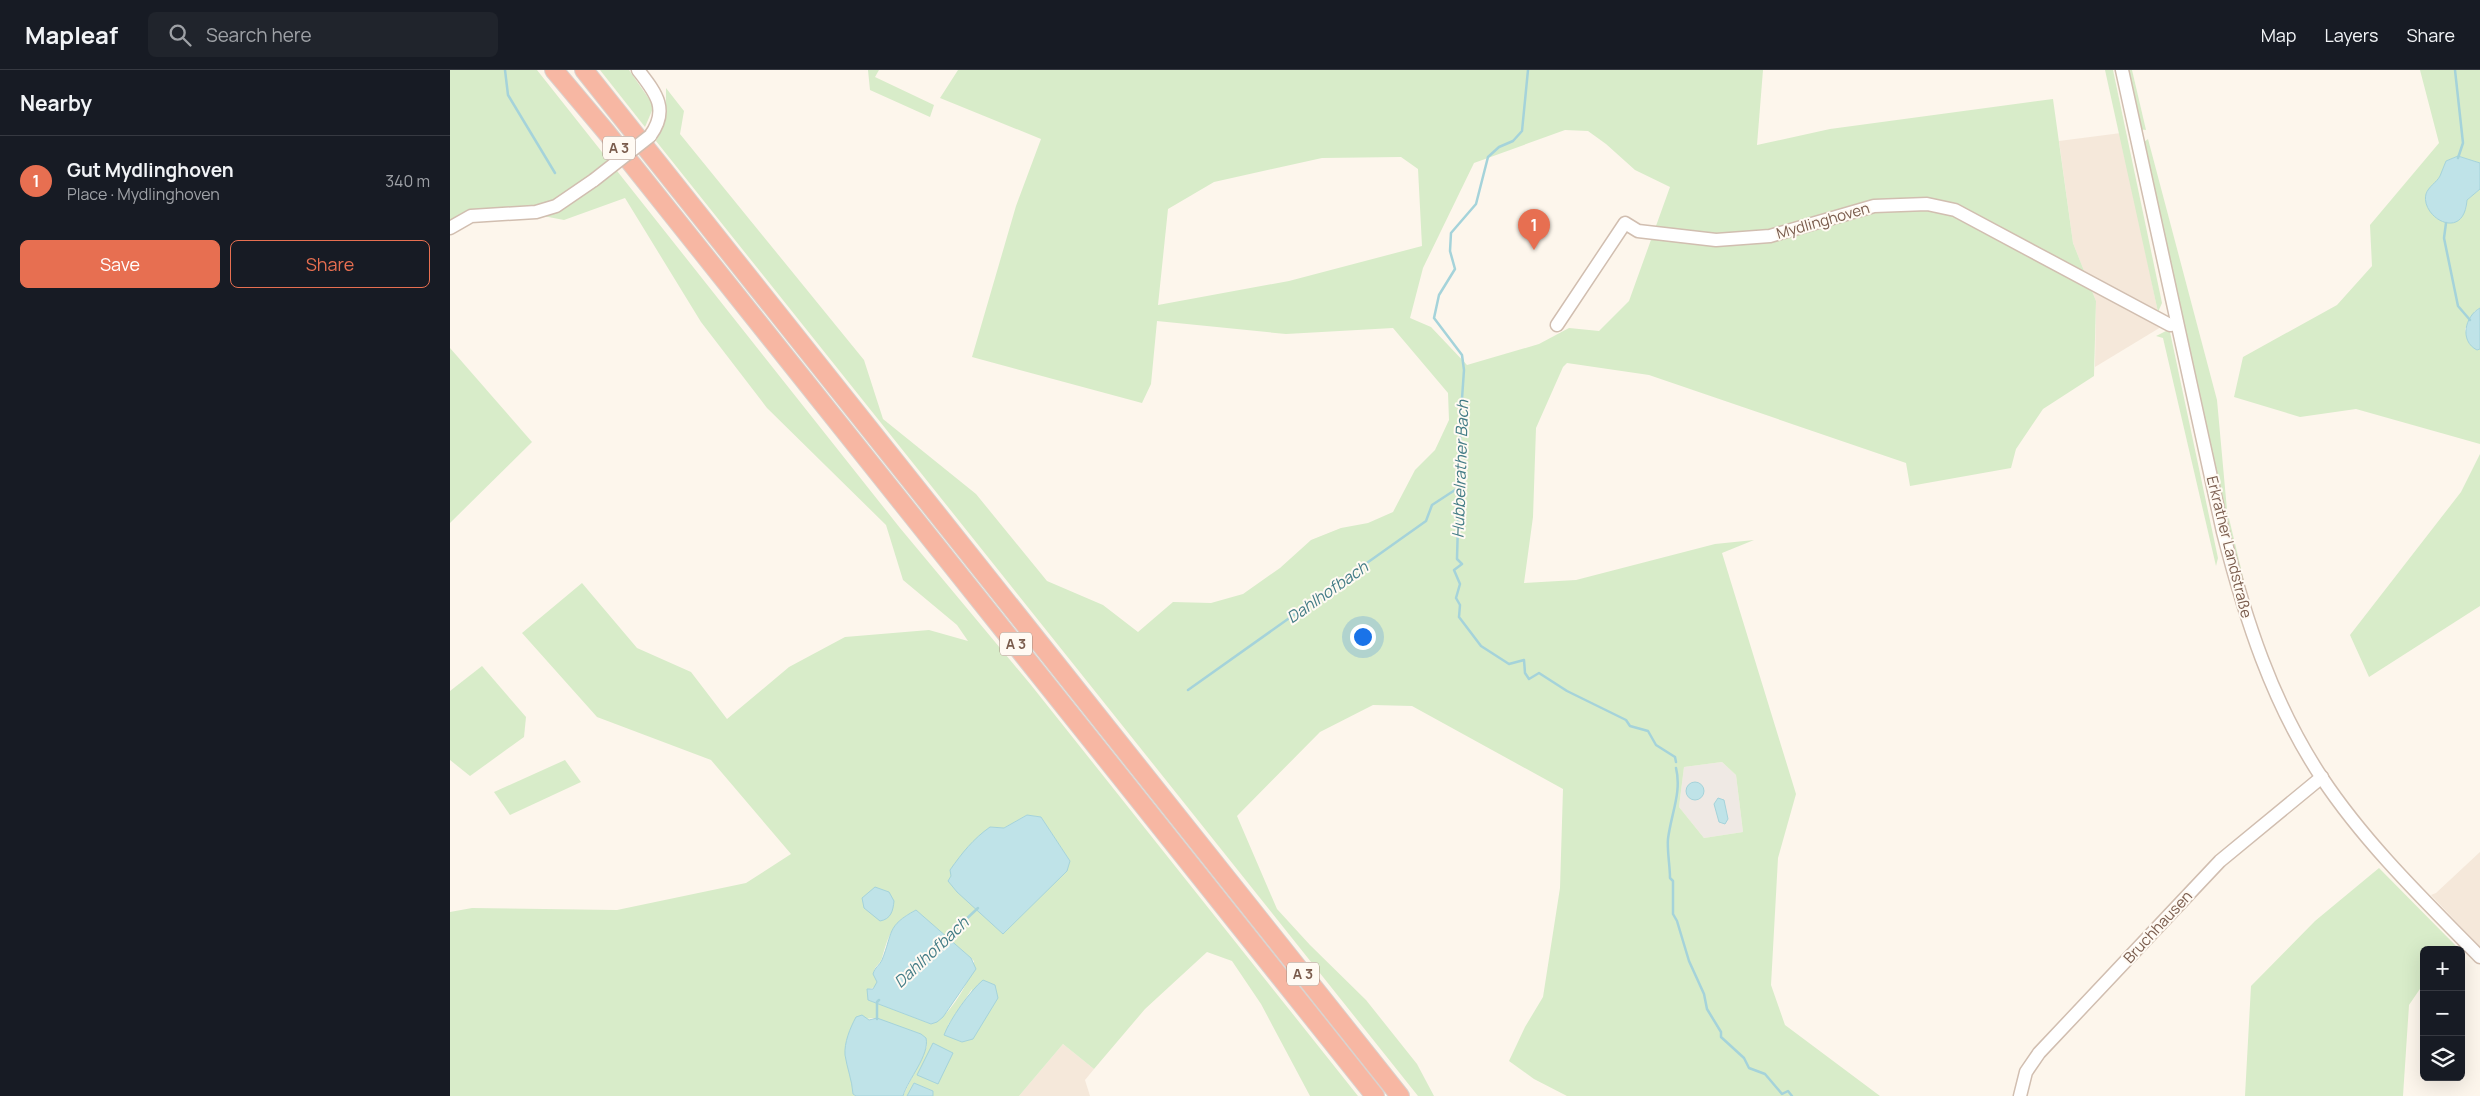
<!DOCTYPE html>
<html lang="en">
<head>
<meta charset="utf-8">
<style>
	:root { --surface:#171b24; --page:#20242c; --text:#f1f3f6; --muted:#9ea1a6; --line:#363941; --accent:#e76f51 }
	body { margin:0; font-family:Manrope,sans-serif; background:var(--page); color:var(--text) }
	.controls { position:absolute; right:15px; bottom:15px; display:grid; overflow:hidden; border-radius:8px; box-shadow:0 5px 20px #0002 }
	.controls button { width:45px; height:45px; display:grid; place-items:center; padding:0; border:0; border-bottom:1px solid var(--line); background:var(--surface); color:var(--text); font:25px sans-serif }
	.you { position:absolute; left:912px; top:566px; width:18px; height:18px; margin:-12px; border:4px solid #fff; border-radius:50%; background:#1a73e8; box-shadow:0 0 0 8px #1a73e833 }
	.badge { display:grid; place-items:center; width:32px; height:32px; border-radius:50%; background:var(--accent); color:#fff; font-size:16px; font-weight:700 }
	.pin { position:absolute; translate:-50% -41px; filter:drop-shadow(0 1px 2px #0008) }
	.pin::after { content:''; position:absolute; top:26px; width:18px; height:15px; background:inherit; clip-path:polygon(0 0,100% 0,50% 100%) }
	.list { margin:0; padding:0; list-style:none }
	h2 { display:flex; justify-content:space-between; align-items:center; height:65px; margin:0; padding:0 20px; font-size:21px }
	h2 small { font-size:16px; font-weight:400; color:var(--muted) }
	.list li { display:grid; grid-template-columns:32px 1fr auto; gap:15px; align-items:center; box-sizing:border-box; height:90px; padding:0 20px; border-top:1px solid var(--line) }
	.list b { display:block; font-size:19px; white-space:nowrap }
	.list p { margin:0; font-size:16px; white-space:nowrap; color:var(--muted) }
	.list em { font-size:16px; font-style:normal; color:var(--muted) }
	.actions { display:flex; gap:10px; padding:15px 20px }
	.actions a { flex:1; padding:11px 0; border:1px solid var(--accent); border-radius:8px; text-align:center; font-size:18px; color:var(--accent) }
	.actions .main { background:var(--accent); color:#fff }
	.icon { flex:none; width:28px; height:28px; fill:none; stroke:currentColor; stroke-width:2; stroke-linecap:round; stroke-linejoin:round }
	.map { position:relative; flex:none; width:2030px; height:1026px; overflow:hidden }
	header { display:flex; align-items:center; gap:30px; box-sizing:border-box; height:70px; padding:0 25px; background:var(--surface); border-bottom:1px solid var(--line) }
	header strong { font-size:24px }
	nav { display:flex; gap:28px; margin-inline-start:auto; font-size:18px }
	.search { width:350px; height:45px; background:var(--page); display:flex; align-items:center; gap:12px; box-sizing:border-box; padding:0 18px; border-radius:8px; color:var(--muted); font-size:19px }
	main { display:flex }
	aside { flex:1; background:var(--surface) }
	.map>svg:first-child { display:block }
	.residential { fill:#f5e8da }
	.industrial { fill:#efe9e4 }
	.green { fill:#d8ecc9; fill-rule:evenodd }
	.water { fill:#bfe3e8; stroke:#a5d3da }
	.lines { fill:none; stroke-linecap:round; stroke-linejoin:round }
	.stream { stroke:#a5d3da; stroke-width:2.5 }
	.minor-casing { stroke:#d1beb0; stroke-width:15 }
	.highway-casing { stroke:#dad1cd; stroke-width:20 }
	.minor { stroke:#fff; stroke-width:12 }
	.highway { stroke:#f7b7a3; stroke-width:18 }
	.minor-bridge-casing { stroke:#d1beb0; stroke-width:15; stroke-linecap:butt }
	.minor-bridge { stroke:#fff; stroke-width:12 }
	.labels { text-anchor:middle; stroke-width:4; stroke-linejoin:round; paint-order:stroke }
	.shield { fill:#fffaf3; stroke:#a28b7f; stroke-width:1 }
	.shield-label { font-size:14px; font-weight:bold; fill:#7a5c4d }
	.street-label { font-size:15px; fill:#7a5c4d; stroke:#fffaf3 }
	.water-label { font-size:16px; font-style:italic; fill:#437c86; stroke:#fffaf3 }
</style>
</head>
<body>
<header>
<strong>Mapleaf</strong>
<div class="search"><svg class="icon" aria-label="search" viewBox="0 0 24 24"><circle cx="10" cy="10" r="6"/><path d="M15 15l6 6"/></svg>Search here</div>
<nav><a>Map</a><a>Layers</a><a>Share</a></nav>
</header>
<main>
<aside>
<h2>Nearby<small></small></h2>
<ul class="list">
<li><span class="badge">1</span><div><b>Gut Mydlinghoven</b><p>Place · Mydlinghoven</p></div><em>340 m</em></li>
</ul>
<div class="actions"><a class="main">Save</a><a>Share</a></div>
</aside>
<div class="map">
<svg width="2030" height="1026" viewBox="0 0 2030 1026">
	<rect width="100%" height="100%" fill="#fdf6ec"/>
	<!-- residential -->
	<g class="residential">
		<path d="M1671,63L1711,257L1645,297L1646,231L1623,173L1609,71Z"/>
		<path d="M2030,782V877L1981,825L1986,823Z"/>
		<path d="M613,974L644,999L635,1010L640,1026H569Z"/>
	</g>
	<!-- industrial -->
	<path class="industrial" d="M1272,692L1286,705L1293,762L1254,768L1229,737L1234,697Z"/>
	<!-- green -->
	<g class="green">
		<path d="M0,0H87L450,458L581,615L908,1026H860L811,934L782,891L757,882L695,939L644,999L613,974L569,1026H483V1021L464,1013L457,1026H453L477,976L471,964L423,948L416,949L395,985L402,1008L403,1024L406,1026H0V842L22,838L167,840L296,813L341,784L261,690L147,647L72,563L132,513L187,578L241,602L277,649L339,597L395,567L479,560L518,571L507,555L453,510L436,455L317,338L251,252L175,128L114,150L52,138L0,152ZM577,745L591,747L620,791L597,820L553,864L498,811L540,757L554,758ZM466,840L524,891C523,907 498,950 481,954L418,930L419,919L425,917L427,912C427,908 423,905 424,901C425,896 431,893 432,888C439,864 442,852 466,840ZM522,919L512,972L498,955Z"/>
		<path d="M150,0H179L204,36L195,57Z"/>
		<path d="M418,0H429L425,7L484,35L480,47L420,20Z"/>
		<path d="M508,0H1313L1307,75L1380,59L1603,29L1623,173L1646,231L1644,306L1593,339L1566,379L1561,398L1460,416L1456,393L1199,305L1117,293L1113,297L1086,358L1083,447L1074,513L1126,510L1265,474L1304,470L1272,483L1346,724L1328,788L1321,915L1335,955L1430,1026H1117L1084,1009L1059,991L1075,957L1093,927L1110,818L1113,719L962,636L923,635L870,662L787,746L827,839L860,875L916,930L967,994L984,1026H968L206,71L216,48V18L234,41L230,64L414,290L433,349L526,424L597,511L653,535L688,562L723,532L761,533L793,524L830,498L861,470L891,458L918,453L943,442L965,400L985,380L999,350L998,323L943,258L836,264L707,251L701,314L692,333L522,287L566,136L591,69L490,28ZM1115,60L1138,61L1156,74L1185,100L1220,117L1179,231L1149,261L1119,258L1089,274L1017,295L981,257L960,248L973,198L1024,93ZM951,87L968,99L972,176L839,211L708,235L718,139L764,112L872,88ZM1272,692L1286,705L1293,762L1254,768L1229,737L1234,697Z"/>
		<path d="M1655,0H1663L1712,233L1708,242Z"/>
		<path d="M1676,0H1682L1696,60L1688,59Z"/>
		<path d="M1970,0H2030V93L2008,86L1996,91L1990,107L1976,123V131L1987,149L2016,139L2017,130L2030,119V238L2025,241L2015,259L2019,273L2027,280L2030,279V374L1906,339L1850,347L1784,327L1793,287L1887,235L1922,196L1920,155L1989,73Z"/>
		<path d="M1698,69L1767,330L1777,440L1800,536L1786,496L1694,72Z"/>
		<path d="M1716,261L1720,262L1768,488L1766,496L1713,268L1706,266Z"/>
		<path d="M0,278L82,372L0,453Z"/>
		<path d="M2030,384V536L1919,607L1900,565L2011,422Z"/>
		<path d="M32,596L76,647L74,667L20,706L0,690V621Z"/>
		<path d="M115,690L131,712L60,745L44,722Z"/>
		<path d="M1929,798L2010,880H1974V913L1959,935L1953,1026H1795L1801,916L1865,851Z"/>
	</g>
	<!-- water -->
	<g class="water">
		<path d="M2008,86L2030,93V119L2017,130C2014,173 1970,147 1976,124C1978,117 1987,112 1990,106C1992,101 1994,96 1996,91Z"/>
		<path d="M2030,238V279L2027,280C2009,271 2015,246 2030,238Z"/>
		<circle cx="1245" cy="721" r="9"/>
		<path d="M1268,728L1274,730L1278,749L1275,754L1269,752L1264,734Z"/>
		<path d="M577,745L591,747L620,791L617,801L553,864L507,822L498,811L501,806L500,800C512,783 523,769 540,757L554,758Z"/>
		<path d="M425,817L439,822L444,831C443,841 441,849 430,851L414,838L412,828Z"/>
		<path d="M466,840L521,888L526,899L493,947L487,952L481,954L418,930L417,919H423L427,912L423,904C425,897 429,896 432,890C443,863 436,856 466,840Z"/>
		<path d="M533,910L545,915L548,928L523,969L512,972L494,965C500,949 520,921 533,910Z"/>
		<path d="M412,945L419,950L427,948L471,964L476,968C480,985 458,1009 453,1026H406L403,1024C402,1010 397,998 395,985C394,973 400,958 406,947Z"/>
		<path d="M483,973L503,983L488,1014L467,1005Z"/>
		<path d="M464,1013L483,1021V1026H457Z"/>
	</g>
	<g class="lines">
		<!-- stream -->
		<g class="stream">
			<path d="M55,0L58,25L105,103"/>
			<path d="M1078,0L1072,61L1063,71L1049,77L1038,87L1026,134L1001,163L1000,181L1005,199L989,225L984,248L1012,285L1014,300L1011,343L1007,489L1012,494L1004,500L1010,514L1006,528L1010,535L1009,547L1031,576L1059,594L1074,590L1075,603L1079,609L1089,603L1117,621L1176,650L1180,656L1198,661L1206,675L1225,687L1226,692"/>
			<path d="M2005,0L2013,73L2008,88"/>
			<path d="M1996,153L1994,168L2008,236L2020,250"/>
			<path d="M738,620L976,451L982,435L1008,418"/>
			<path d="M1226,698C1232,722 1221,744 1218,769C1217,781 1220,796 1220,808L1223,811V844L1227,851L1239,891L1254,924L1257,939L1271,962V967L1294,988L1299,998L1315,1004L1332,1024L1338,1021L1342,1026"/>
			<path d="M495,869L528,838"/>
			<path d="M427,949V932L429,930"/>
		</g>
		<defs>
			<g id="minor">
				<path d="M188,0C205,22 220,39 200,66"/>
				<path d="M1672,0L1773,462C1795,548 1822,633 1872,708C1916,774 1974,830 2030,887"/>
				<path d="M0,158L21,146L86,142L106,136L144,110"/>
				<path d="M1107,255L1175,153L1188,161L1266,170L1320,166L1424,136L1477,134L1505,140L1720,255L1726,254"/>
				<path d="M1570,1026L1576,1002L1589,983L1770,791L1872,707"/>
			</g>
			<g id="highway">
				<path d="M104,0L157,63L925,1026"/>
				<path d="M134,0L950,1026"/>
			</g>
		</defs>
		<!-- minor casing -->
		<use href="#minor" class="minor-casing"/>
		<!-- highway casing -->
		<use href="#highway" class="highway-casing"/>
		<!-- minor -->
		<use href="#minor" class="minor"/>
		<!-- highway -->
		<use href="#highway" class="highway"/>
		<defs>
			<path id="minor-bridge" d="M144,110L200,66"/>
		</defs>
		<!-- minor-bridge casing -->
		<use href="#minor-bridge" class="minor-bridge-casing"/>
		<!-- minor-bridge -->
		<use href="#minor-bridge" class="minor-bridge"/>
	</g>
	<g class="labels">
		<!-- shield labels -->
		<g class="shield">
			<rect x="153" y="66.5" width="32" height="23" rx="4"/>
			<rect x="550" y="562.5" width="32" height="23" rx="4"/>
			<rect x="837" y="892.5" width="32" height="23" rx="4"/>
		</g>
		<g class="shield-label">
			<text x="169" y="83">A 3</text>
			<text x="566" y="579">A 3</text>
			<text x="853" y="909">A 3</text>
		</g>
		<!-- street labels -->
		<g class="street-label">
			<text transform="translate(1373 151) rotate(-16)" y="5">Mydlinghoven</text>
			<text transform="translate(1779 477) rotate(76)" y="5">Erkrather Landstraße</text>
			<text transform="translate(1708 857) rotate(-47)" y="5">Bruchhausen</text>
		</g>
		<!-- water labels -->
		<g class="water-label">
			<text transform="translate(1010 399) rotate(-88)" y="6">Hubbelrather Bach</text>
			<text transform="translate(877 522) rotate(-35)" y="6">Dahlhofbach</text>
			<text transform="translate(481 882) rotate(-43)" y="6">Dahlhofbach</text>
		</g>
	</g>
</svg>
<div class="controls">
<button>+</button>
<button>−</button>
<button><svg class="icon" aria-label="layers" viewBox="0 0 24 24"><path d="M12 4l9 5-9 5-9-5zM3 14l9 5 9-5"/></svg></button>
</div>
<div class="you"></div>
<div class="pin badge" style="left:1084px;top:180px">1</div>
</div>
</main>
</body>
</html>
